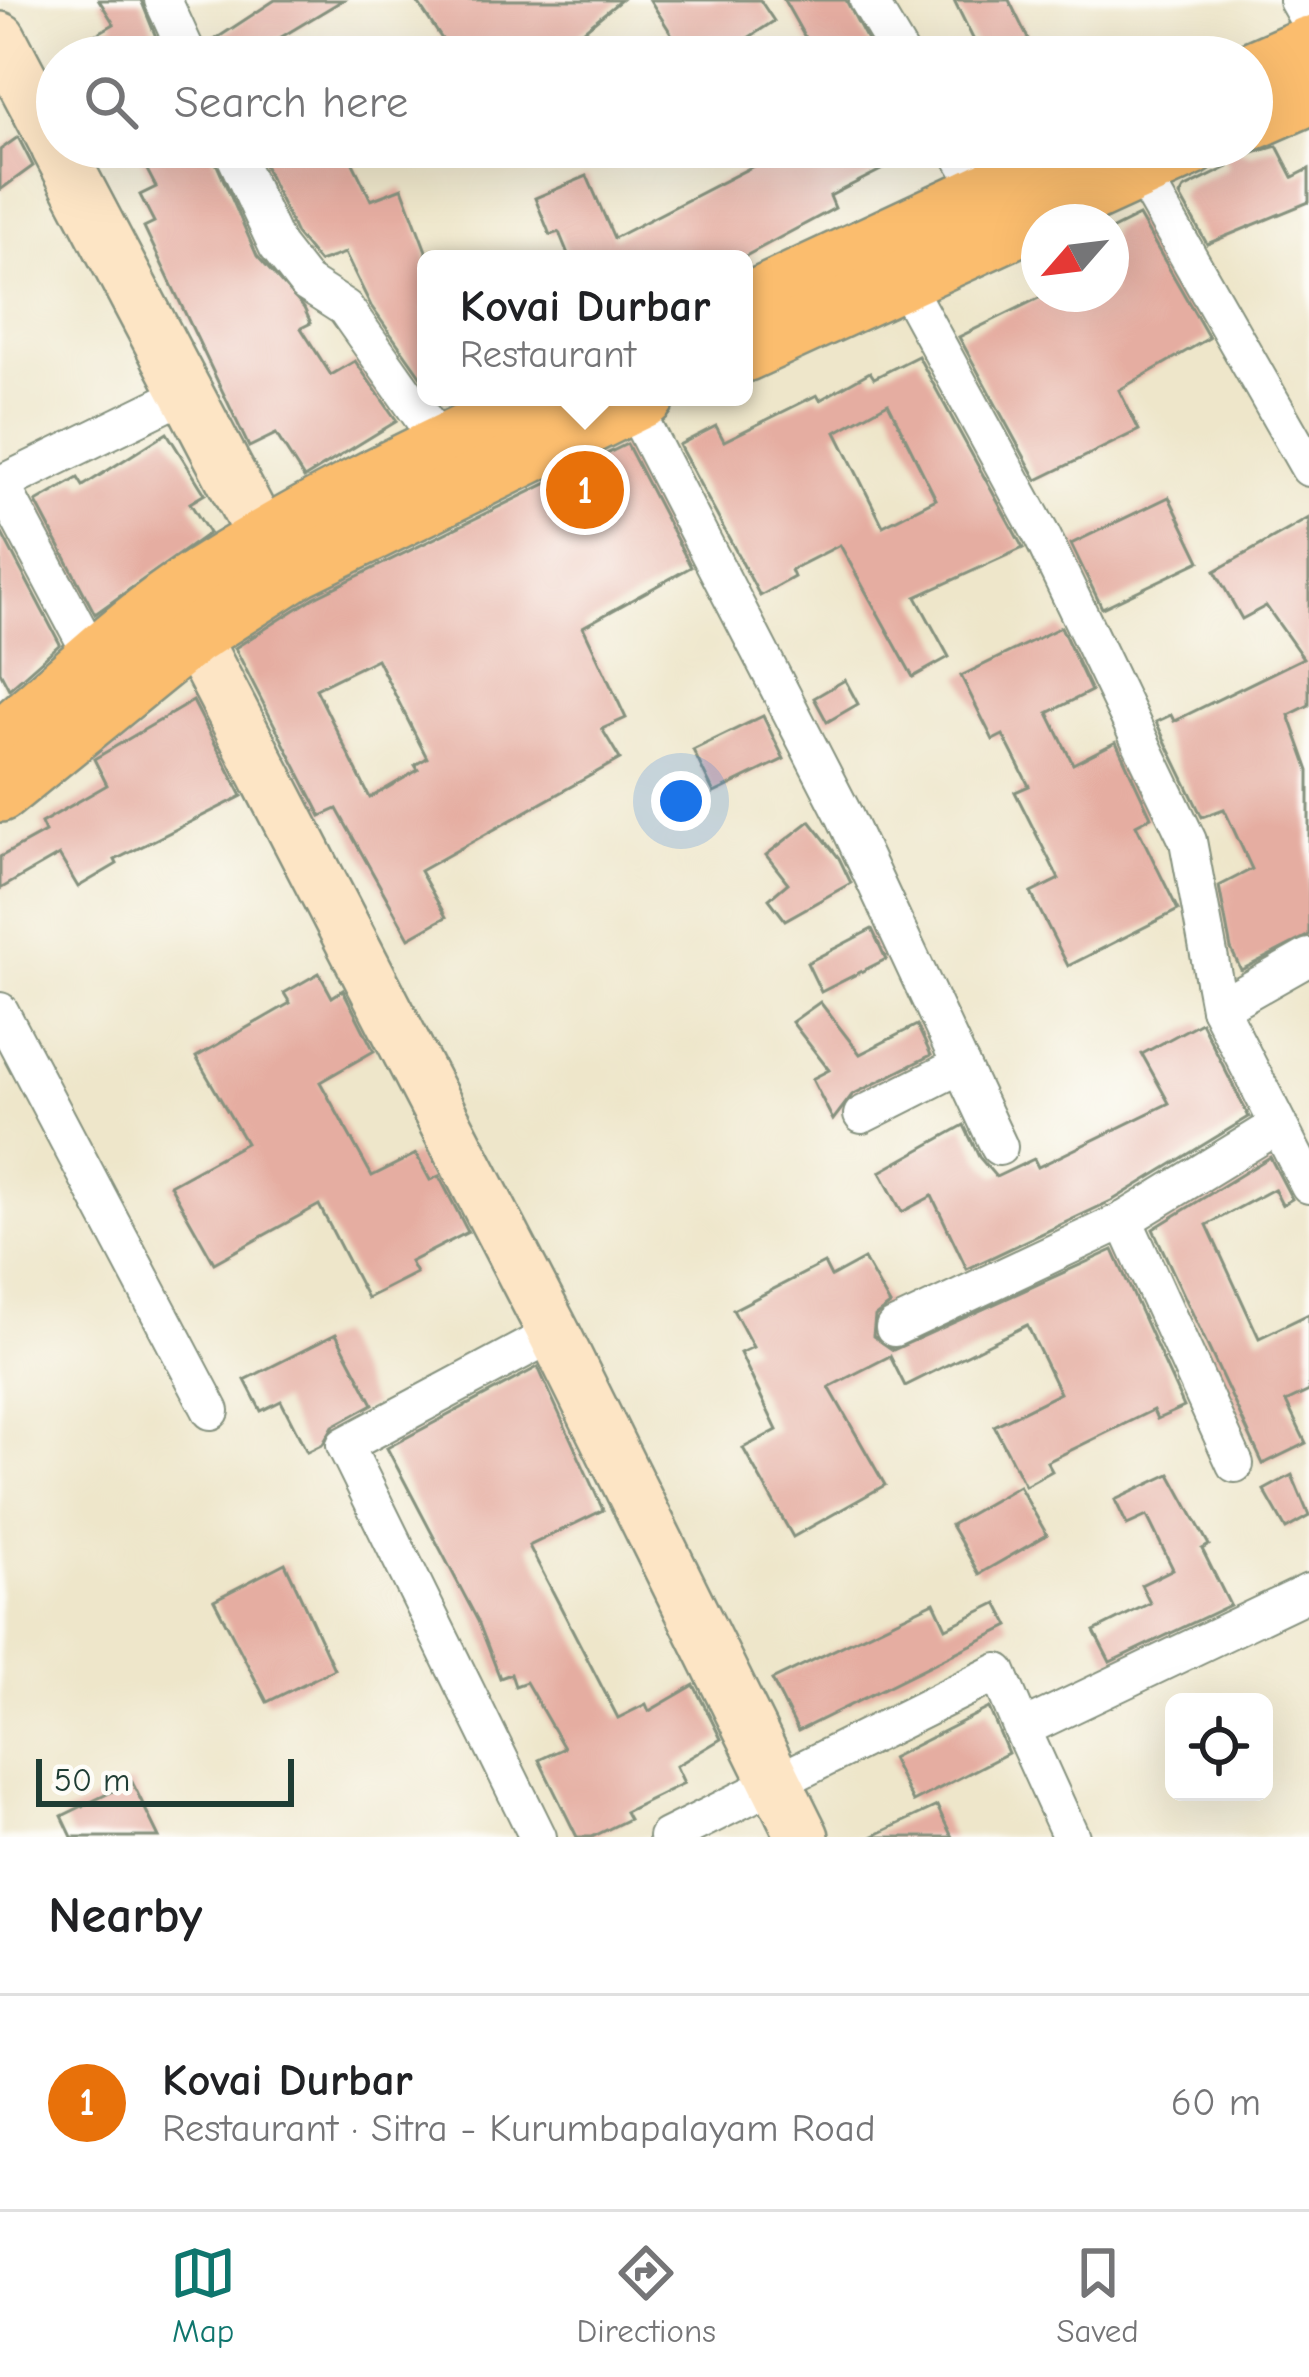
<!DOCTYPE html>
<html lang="en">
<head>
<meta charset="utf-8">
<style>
	:root { --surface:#fff; --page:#f2f2f2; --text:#202124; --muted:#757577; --line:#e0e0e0; --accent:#0f766e }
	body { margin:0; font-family:"Comic Neue",sans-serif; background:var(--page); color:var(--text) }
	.controls { position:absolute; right:36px; bottom:36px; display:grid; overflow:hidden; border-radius:18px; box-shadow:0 12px 48px #0002 }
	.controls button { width:108px; height:108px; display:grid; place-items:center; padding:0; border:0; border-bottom:3px solid var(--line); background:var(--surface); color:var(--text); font:60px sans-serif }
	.compass { position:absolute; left:1021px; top:204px; width:108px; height:108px; border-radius:50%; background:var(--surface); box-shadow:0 12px 48px #0002; rotate:242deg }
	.scale { position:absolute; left:36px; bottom:30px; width:258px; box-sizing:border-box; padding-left:12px; border:6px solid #1f3d34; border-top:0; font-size:33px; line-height:42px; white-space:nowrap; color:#1f3d34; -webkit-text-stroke:9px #fdfcf7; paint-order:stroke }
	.you { position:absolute; left:681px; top:801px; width:42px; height:42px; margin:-30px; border:9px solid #fff; border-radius:50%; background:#1a73e8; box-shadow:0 0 0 18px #1a73e833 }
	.badge { display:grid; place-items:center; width:78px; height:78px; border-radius:50%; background:var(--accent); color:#fff; font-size:39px; font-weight:700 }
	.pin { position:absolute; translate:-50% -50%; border:6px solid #fff; box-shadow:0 3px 12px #0006 }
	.popup { position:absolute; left:417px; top:250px; width:336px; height:156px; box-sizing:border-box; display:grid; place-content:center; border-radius:18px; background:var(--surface); filter:drop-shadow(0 3px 9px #0005); font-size:39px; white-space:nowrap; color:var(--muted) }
	.popup b { font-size:45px; color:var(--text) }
	.popup::after { content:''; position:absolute; left:50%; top:100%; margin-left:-24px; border:24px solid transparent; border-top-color:var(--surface) }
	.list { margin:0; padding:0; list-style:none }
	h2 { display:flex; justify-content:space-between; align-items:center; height:156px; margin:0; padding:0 48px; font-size:51px }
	h2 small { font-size:39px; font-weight:400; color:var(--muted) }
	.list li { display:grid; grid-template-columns:78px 1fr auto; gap:36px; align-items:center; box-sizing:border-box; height:216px; padding:0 48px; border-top:3px solid var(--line) }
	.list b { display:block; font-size:45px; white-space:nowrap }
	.list p { margin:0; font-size:39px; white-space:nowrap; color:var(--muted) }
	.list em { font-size:39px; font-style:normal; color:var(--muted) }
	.icon { flex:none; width:66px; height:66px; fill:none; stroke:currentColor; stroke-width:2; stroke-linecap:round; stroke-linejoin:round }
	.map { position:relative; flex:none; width:1309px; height:1837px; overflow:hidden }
	.search { position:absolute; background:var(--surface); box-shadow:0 12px 48px #0002; left:36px; right:36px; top:36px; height:132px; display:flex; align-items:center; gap:30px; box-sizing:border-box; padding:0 42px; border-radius:66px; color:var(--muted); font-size:45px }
	.sheet { height:372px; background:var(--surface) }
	nav { display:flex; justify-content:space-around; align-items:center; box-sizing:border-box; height:168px; border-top:3px solid var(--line); background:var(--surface); font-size:33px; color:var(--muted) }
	nav a { display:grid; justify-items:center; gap:6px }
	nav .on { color:var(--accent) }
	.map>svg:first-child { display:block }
	.building { fill:#e5ada1; fill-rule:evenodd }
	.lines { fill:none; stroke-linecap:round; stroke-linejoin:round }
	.street-casing { stroke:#86927f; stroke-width:40 }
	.secondary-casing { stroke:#86927f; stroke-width:56 }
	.primary-casing { stroke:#86927f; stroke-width:62 }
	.street { stroke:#fff; stroke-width:36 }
	.secondary { stroke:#fde5c5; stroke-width:51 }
	.primary { stroke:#fbbd6e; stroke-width:57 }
</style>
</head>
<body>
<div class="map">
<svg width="1309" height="1837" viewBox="0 0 1309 1837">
	<rect width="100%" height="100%" fill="#fdfcf7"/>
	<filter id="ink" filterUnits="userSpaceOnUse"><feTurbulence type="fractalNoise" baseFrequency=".00833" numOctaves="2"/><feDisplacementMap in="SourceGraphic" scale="24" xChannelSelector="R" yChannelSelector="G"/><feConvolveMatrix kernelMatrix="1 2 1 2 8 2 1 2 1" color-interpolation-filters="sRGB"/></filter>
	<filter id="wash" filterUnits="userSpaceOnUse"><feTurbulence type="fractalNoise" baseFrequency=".004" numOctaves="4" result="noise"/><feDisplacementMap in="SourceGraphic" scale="48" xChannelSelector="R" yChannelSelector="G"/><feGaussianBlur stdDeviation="2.7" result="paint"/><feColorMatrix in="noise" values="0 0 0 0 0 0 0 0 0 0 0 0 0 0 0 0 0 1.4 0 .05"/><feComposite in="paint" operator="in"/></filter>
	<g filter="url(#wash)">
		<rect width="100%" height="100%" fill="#eee6ca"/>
		<g id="blocks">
			<!-- building -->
			<g class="building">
				<path d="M99,0H141L164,57H57L114,24Z"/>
				<path d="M275,0H343L248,57H211L208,44Z"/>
				<path d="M416,0H621L567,44L577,57H454Z"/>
				<path d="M650,0H760L774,21L719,57H686Z"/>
				<path d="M784,0H846L876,57H816Z"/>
				<path d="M954,0H1009L1037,57H982Z"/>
				<path d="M18,137L33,166L0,190V150Z"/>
				<path d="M1277,146L1293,177L1309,169V202L1207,244L1180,196L1184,189L1228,167L1223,155L1235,149L1250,154Z"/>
				<path d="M135,147H209L257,256L304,308L311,323L301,328L331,375L355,361L397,421L304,478L276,434L249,447L144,227L154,222L140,195L156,187Z"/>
				<path d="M274,147H345L371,200L402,188L426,251V384L371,306L345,253L319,262L296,234L259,154Z"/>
				<path d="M790,147H926L830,196L835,208L740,259H570L559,232L550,235L535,198L587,176L614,238Z"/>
				<path d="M1139,216L1209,338L1119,390L1139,430L1037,480L959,337L1047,294H1111V230Z"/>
				<path d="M918,356L1023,548L916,597L949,657L913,677L840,545L791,570L794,577L760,596L679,445L716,426L724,441L817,395L820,400L870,372L874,378ZM888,403L936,499L883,526L836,432Z"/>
				<path d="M167,433L205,494L190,503L209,533L95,614L36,502L78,478L83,486Z"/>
				<path d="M627,444L691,567L583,627L626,718L602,729L620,759L420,871L446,917L409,938L337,809L321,816L235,648L315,597ZM377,659L427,758L415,765L418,770L370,798L316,689Z"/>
				<path d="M1169,497L1200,561L1102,608L1071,544Z"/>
				<path d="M1309,518V705L1289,715L1309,771V935L1241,970L1231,949L1219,886L1252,869L1224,809L1202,817L1156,722L1171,715L1174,721L1303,658L1266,606L1242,619L1215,571Z"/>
				<path d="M0,530L60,644L9,689L0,672Z"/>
				<path d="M1061,627L1091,691L1048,713L1073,764L1116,742L1151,817L1136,825L1178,910L1068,966L1031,893L1059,879L1015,792L1029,786L1003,735L993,740L961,676Z"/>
				<path d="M845,680L858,704L827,722L814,698Z"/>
				<path d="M193,701L242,796L115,860L117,864L78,887L59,855L0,889V857L45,832L41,823L107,785L94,759Z"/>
				<path d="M763,716L784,759L714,793L693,750Z"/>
				<path d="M810,821L839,858L851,883L785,920L769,899L788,883L766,855Z"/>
				<path d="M872,929L886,959L821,992L807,963Z"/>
				<path d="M319,973L332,997L343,990L374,1051L320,1082L372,1176L416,1154L430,1180L439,1176L468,1232L410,1262L416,1273L367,1298L319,1205L214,1263L170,1185L246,1143L196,1057L290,1003L284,993Z"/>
				<path d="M820,1002L860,1054L917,1025L931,1055L852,1095L833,1120L812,1079L829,1070L792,1022Z"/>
				<path d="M1201,1022L1249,1117L1113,1200L967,1269L932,1196L902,1212L880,1172L964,1125L979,1157L996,1177L1034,1159L1038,1167L1169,1103L1142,1054Z"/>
				<path d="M1270,1157L1292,1199L1282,1205L1274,1189L1207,1225L1259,1338L1309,1314V1391L1286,1402L1306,1443L1263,1464L1153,1229Z"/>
				<path d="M1113,1250L1184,1407L1157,1419L1153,1410L1047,1462L1052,1471L1025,1486L994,1426L1060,1393L1027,1325L905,1386L890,1356L829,1387L885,1485L793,1537L743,1448L777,1430L740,1353L753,1347L733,1310L824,1263L831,1277L864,1259L890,1305L875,1316L873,1336L893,1350Z"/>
				<path d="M336,1334L373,1404L333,1426L323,1444L307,1452L281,1401L261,1411L245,1380Z"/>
				<path d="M538,1367L603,1510L529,1546L618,1718L646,1704L649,1711L694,1685L721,1739L676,1766L684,1783L625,1812L629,1819L592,1837H577L539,1760L564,1748L526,1682L515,1686L511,1674L500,1678L478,1621L387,1448Z"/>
				<path d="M1170,1474L1209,1545L1202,1549L1230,1605L1110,1662L1094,1631L1150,1603L1141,1585L1173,1569L1147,1516L1127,1525L1115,1500Z"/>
				<path d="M1292,1475L1309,1516L1286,1529L1264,1490Z"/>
				<path d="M1019,1486L1047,1535L979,1574L951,1525Z"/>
				<path d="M285,1563L334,1669L267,1702L214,1600Z"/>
				<path d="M934,1602L946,1628L997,1603L1009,1626L798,1731L772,1680Z"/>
				<path d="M989,1708L1008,1753L913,1802L891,1758Z"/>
				<path d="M132,1782L159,1837H72L62,1816Z"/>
				<path d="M937,1806L952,1837H871Z"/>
			</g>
		</g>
	</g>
	<g filter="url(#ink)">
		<use href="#blocks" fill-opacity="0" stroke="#86927f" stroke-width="3"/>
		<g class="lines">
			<defs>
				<g id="street">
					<path d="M163,0L189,57"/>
					<path d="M868,0L902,57"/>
					<path d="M1297,0L1309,21"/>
					<path d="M231,147L277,246L306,283L345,308L441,444"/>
					<path d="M956,147L983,193"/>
					<path d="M1139,170L1309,468"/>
					<path d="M903,281L1042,536L1188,841L1219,1008"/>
					<path d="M632,404L844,815L999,1147"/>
					<path d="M95,661L1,484L187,393"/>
					<path d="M1309,957L1219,1008L1309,1185"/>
					<path d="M0,1011L211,1411"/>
					<path d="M862,1115L961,1065"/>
					<path d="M1124,1220L1235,1464"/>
					<path d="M894,1328L1124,1220L1277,1126"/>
					<path d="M538,1837L345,1445L554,1333"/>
					<path d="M667,1837L998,1672L1022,1729"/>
					<path d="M1071,1837L1022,1729L1309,1592"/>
				</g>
				<g id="secondary">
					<path d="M0,38L57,146"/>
					<path d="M57,147L263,538"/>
					<path d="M175,601L554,1333L803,1837"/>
				</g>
				<g id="primary">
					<path d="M1252,70L1309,45"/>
					<path d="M1252,121L1309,96"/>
					<path d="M744,304L1081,147"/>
					<path d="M744,353L1192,147"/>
					<path d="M0,740C58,692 115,635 177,592C293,515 417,455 543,397"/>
					<path d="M0,793L193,636L299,568L646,397"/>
				</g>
			</defs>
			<!-- street casing -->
			<use href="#street" class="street-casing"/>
			<!-- secondary casing -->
			<use href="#secondary" class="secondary-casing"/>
			<!-- primary casing -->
			<use href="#primary" class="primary-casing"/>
			<!-- street -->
			<use href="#street" class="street"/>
			<!-- secondary -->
			<use href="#secondary" class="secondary"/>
			<!-- primary -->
			<use href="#primary" class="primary"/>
		</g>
	</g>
</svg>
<div class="controls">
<button><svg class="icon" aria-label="locate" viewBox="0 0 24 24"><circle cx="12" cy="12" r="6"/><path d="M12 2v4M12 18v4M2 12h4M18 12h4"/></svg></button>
</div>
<svg class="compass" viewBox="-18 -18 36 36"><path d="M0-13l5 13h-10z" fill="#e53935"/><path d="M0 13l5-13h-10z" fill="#757577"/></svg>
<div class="scale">50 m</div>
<div class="you"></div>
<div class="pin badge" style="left:585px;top:490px;background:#e8710a">1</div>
<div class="popup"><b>Kovai Durbar</b>Restaurant</div>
<div class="search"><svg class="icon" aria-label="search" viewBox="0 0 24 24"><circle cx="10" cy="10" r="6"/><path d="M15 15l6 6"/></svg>Search here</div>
</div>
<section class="sheet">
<h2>Nearby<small></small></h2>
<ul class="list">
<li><span class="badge" style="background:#e8710a">1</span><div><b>Kovai Durbar</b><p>Restaurant · Sitra - Kurumbapalayam Road</p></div><em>60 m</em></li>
</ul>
</section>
<nav>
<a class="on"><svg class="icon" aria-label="map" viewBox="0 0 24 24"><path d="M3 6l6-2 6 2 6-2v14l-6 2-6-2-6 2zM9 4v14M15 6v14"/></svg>Map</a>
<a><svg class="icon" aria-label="directions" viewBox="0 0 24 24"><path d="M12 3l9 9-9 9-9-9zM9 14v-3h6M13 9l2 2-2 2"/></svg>Directions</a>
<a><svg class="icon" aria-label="saved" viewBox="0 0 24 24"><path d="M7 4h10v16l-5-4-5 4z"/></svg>Saved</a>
</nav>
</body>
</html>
